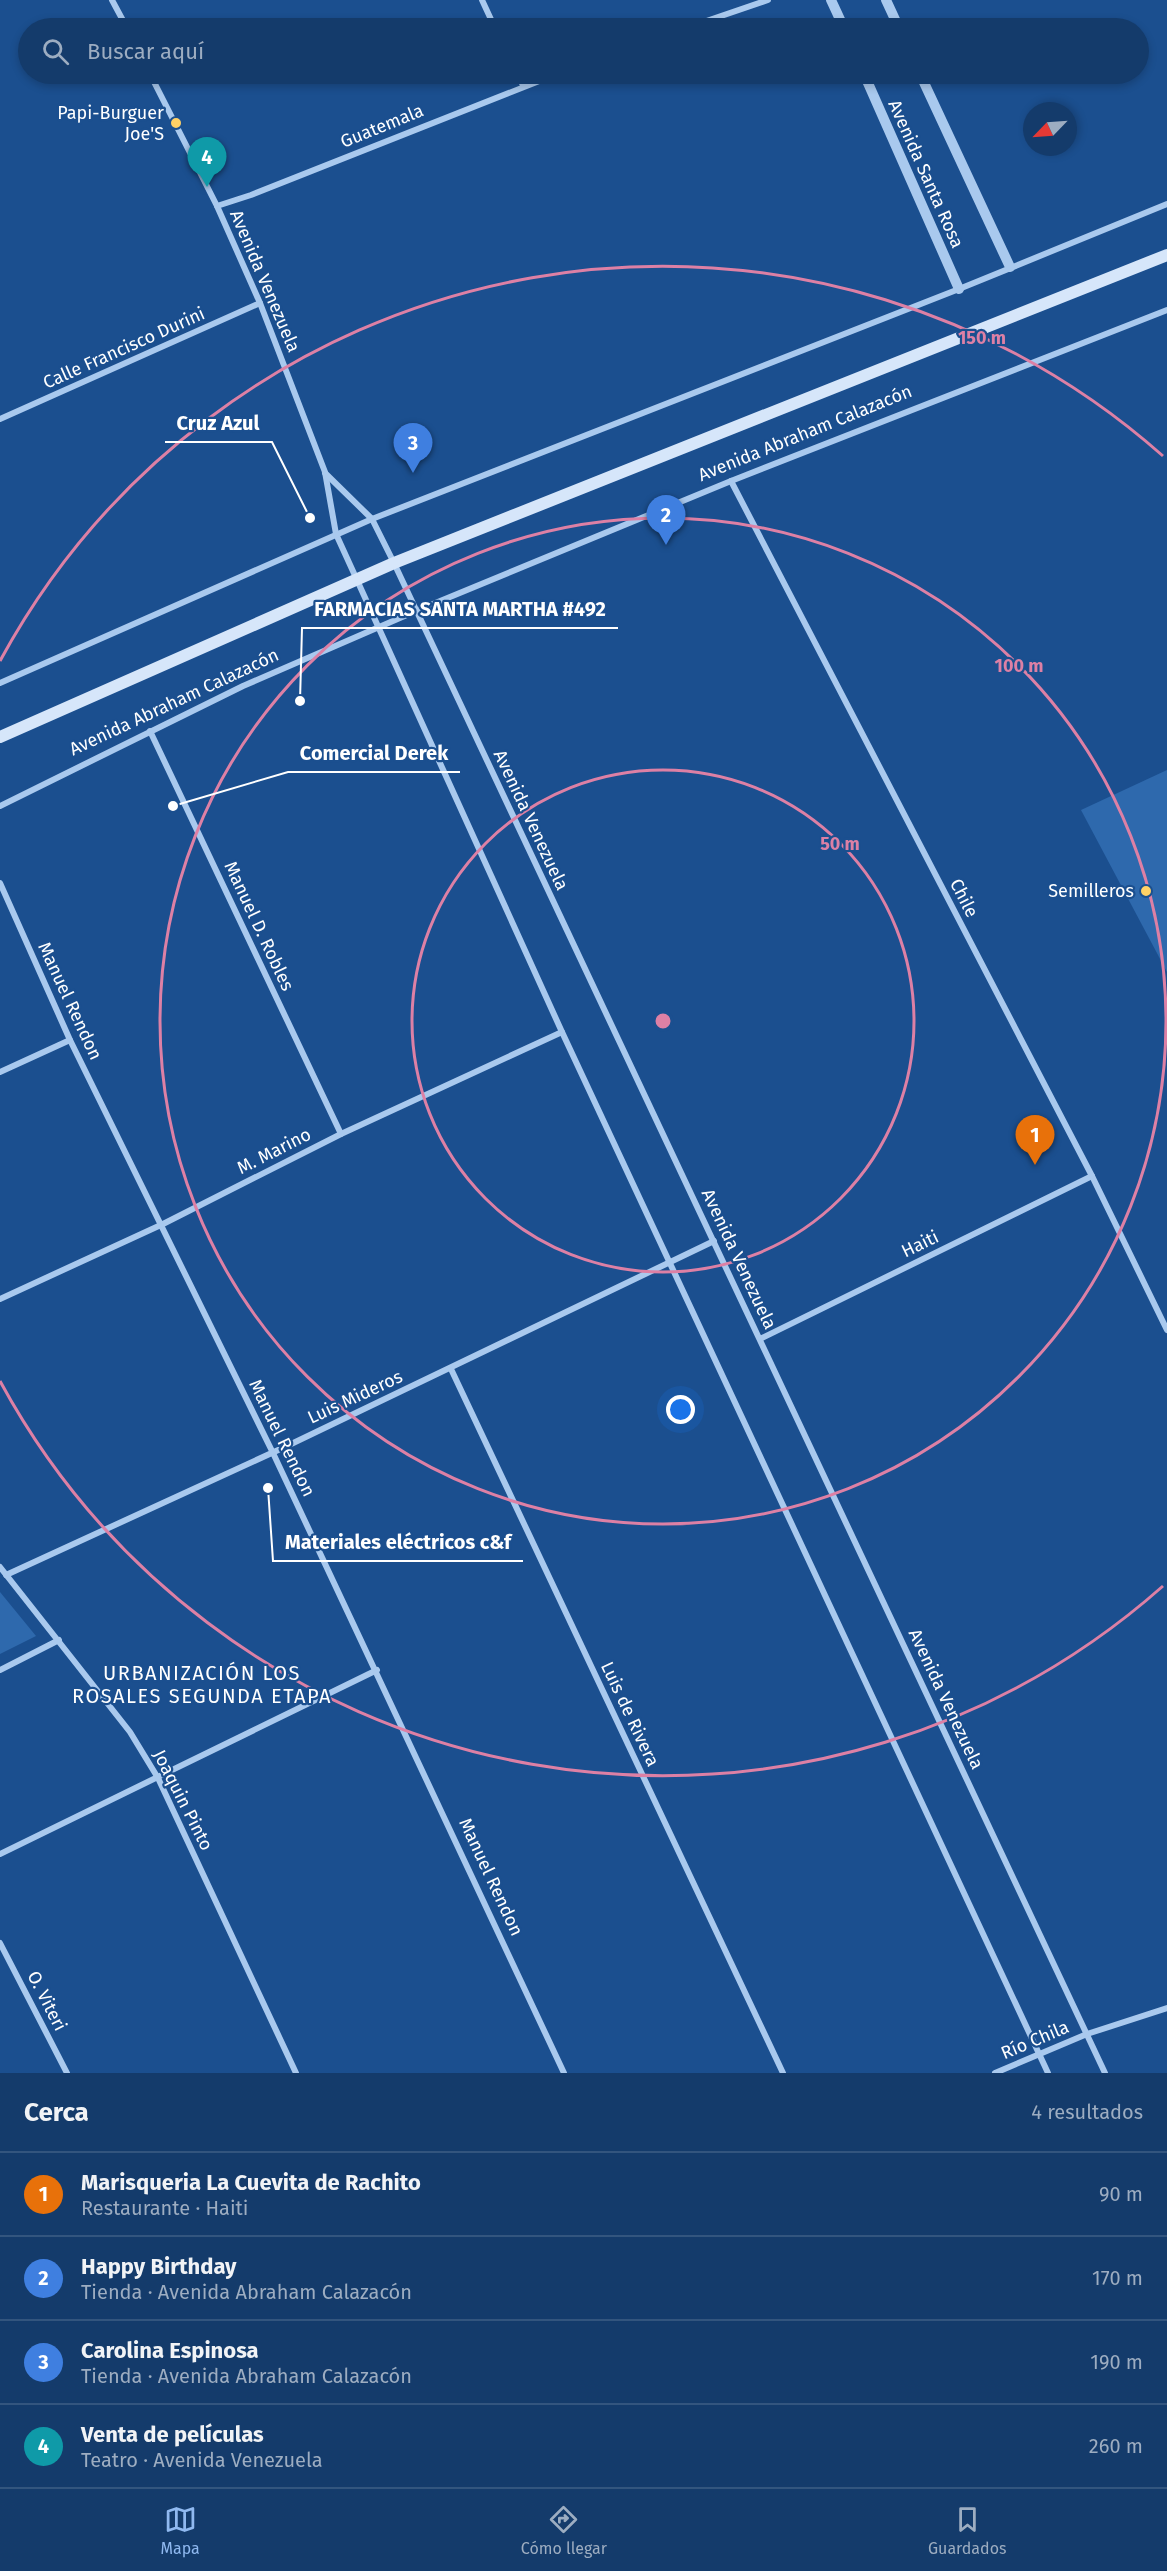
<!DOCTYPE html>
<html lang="es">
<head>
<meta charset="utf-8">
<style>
	:root { --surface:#143b6b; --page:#1d4271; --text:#f1f3f6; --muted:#9dadc1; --line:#33557e; --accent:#90b9f0 }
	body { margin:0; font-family:"Fira Sans",sans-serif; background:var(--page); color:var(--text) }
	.compass { position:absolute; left:1023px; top:102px; width:54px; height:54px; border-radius:50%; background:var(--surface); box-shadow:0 3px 9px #0003; rotate:245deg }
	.you { position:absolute; left:681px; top:1410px; width:21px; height:21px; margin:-15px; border:4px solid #fff; border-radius:50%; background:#1a73e8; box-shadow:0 0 0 9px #1a73e833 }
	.badge { display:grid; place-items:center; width:39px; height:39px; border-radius:50%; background:var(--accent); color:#fff; font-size:20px; font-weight:700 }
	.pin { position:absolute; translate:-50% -50px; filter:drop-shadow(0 2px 3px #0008) }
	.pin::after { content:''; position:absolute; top:32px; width:21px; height:18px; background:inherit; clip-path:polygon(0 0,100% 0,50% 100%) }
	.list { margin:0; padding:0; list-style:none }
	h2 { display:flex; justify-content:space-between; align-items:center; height:78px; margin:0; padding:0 24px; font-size:26px }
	h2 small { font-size:20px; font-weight:400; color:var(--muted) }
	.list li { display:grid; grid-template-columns:39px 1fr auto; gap:18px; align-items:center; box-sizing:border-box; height:84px; padding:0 24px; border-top:2px solid var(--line) }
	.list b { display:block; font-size:22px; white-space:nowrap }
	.list p { margin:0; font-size:20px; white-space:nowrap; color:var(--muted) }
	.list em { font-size:20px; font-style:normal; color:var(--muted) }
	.icon { flex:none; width:33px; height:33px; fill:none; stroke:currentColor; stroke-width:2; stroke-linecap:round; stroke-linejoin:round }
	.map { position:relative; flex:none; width:1167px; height:2073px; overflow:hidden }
	.search { position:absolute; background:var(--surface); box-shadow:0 3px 9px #0003; left:18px; right:18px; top:18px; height:66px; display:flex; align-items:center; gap:15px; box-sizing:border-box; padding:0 21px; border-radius:33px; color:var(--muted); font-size:22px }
	.sheet { height:414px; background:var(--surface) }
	nav { display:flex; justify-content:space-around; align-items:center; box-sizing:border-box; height:84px; border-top:2px solid var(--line); background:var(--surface); font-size:16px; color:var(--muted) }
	nav a { display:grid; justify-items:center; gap:3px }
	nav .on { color:var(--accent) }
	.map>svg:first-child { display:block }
	.green { fill:#2e69ad }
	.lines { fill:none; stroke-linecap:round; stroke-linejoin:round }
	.minor { stroke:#a9c9ee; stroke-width:6 }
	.tertiary { stroke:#a9c9ee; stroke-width:10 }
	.secondary { stroke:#d6e6fa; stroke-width:12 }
	.ring { fill:none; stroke:#dd80a5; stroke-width:3 }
	.poi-dot { fill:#ffd166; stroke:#1b4f8f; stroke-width:2 }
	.labels { text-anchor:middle; stroke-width:4.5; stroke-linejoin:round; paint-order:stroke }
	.poi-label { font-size:18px; fill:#fff; stroke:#1b4f8f; text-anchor:end }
	.street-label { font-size:18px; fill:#fff; stroke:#1b4f8f }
	.neighbourhood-label { font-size:20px; letter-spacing:1.5px; fill:#fff; stroke:#1b4f8f }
	.centre { fill:#dd80a5; stroke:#1b4f8f; stroke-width:3 }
	.ring-label { font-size:18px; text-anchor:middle; font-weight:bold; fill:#dd80a5; stroke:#1b4f8f; stroke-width:4.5; stroke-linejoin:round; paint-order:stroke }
	.leader { fill:none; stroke:#fff; stroke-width:2 }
	.callout-dot { fill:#fff; stroke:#1b4f8f; stroke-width:2 }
	.callout-label { font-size:20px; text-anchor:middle; font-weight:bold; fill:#fff; stroke:#1b4f8f; stroke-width:4.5; stroke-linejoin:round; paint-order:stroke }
</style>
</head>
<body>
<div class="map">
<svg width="1167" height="2073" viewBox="0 0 1167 2073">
	<rect width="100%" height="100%" fill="#1b4f8f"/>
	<!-- green -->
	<g class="green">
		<path d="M1167,770V972L1081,810Z"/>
		<path d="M0,1592L36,1636L0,1654Z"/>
	</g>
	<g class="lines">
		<!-- minor -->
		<g class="minor">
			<path d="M112,0L127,28"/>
			<path d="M482,0L495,28"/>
			<path d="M686,28L768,0"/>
			<path d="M150,74L217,206L260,303L325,472L336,534L357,580L562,1032L1048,2073"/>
			<path d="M517,74L523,85"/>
			<path d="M217,206L251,195L557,74"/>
			<path d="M0,419L260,303"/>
			<path d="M325,473L372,519L394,563L1105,2073"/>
			<path d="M731,481L1092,1176L1167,1330"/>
			<path d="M0,683L372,519L959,289L1167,204"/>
			<path d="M150,731L341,1134"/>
			<path d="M0,806L243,686L416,611L731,481L1167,310"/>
			<path d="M0,883L70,1040L273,1453L564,2073"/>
			<path d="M0,1072L70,1040"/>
			<path d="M0,1299L163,1224L341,1134L562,1032"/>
			<path d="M760,1339L1092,1176"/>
			<path d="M451,1369L783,2073"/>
			<path d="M0,1567L130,1732L158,1778L296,2073"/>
			<path d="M6,1575L287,1446L714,1241"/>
			<path d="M0,1670L59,1640"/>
			<path d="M0,1854L377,1670"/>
			<path d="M0,1943L67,2073"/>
			<path d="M995,2073L1087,2034L1167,2008"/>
		</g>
		<!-- tertiary -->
		<g class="tertiary">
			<path d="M831,0L844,28"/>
			<path d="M886,0L899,28"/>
			<path d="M864,74L959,289"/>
			<path d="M920,74L1010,267"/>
		</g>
		<!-- secondary -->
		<path class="secondary" d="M0,737L394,563L1167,255"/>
	</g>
	<!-- distance rings -->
	<g class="ring">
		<circle cx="663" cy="1021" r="251"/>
		<circle cx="663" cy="1021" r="503"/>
		<path d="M1163 1586A754 754 0 0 1 0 1381M0 661A754 754 0 0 1 1163 456"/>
	</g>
	<!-- markers -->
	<g class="poi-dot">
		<circle cx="176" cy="123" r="6"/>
		<circle cx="1146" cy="891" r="6"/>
	</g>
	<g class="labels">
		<!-- poi labels -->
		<g class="poi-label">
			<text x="164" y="119">Papi-Burguer<tspan x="164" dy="21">Joe'S</tspan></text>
			<text x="1134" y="897">Semilleros</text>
		</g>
		<!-- street labels -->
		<g class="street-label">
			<text transform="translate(382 126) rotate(-22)" y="6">Guatemala</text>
			<text transform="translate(926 174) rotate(66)" y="6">Avenida Santa Rosa</text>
			<text transform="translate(265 281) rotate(67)" y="6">Avenida Venezuela</text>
			<text transform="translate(124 348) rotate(-24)" y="6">Calle Francisco Durini</text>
			<text transform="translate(805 433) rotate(-22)" y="6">Avenida Abraham Calazacón</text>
			<text transform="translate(174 702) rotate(-25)" y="6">Avenida Abraham Calazacón</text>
			<text transform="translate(531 820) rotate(65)" y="6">Avenida Venezuela</text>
			<text transform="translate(964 898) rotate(63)" y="6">Chile</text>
			<text transform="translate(259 926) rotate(65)" y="6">Manuel D. Robles</text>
			<text transform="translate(70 1001) rotate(65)" y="6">Manuel Rendon</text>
			<text transform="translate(274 1151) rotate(-27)" y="6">M. Marino</text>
			<text transform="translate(920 1244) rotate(-26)" y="6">Haiti</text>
			<text transform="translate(739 1259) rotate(65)" y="6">Avenida Venezuela</text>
			<text transform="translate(355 1397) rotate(-25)" y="6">Luis Mideros</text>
			<text transform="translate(282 1438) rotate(64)" y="6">Manuel Rendon</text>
			<text transform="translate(946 1699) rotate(65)" y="6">Avenida Venezuela</text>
			<text transform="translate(630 1714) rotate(65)" y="6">Luis de Rivera</text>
			<text transform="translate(183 1800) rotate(63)" y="6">Joaquin Pinto</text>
			<text transform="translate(491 1877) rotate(65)" y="6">Manuel Rendon</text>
			<text transform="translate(47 2001) rotate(63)" y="6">O. Viteri</text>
			<text transform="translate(1035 2040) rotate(-23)" y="6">Río Chila</text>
		</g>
		<!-- neighbourhood labels -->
		<g class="neighbourhood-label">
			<text x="202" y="1680">URBANIZACIÓN LOS<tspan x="202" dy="23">ROSALES SEGUNDA ETAPA</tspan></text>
		</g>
	</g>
	<circle cx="663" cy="1021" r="9" class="centre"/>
	<g class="ring-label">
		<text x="982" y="344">150 m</text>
		<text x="1019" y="672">100 m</text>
		<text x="840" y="850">50 m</text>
	</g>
	<!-- callouts -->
	<path class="leader" d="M310 518L272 442H165M300 701L302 628H618M173 806L288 772H460M268 1488L273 1561H523"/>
	<g class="callout-dot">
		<circle cx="310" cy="518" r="6"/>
		<circle cx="300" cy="701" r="6"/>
		<circle cx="173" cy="806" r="6"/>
		<circle cx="268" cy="1488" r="6"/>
	</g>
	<g class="callout-label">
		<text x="218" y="430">Cruz Azul</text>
		<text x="460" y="616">FARMACIAS SANTA MARTHA #492</text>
		<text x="374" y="760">Comercial Derek</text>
		<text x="398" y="1549">Materiales eléctricos c&amp;f</text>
	</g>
</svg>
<svg class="compass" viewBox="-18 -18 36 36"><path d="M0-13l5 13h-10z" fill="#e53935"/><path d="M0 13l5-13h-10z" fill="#9dadc1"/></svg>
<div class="you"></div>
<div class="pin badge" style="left:1035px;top:1165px;background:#e8710a">1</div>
<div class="pin badge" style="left:666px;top:545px;background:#3f7fe0">2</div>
<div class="pin badge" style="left:413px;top:473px;background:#3f7fe0">3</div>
<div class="pin badge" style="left:207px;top:187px;background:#0f9aa8">4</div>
<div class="search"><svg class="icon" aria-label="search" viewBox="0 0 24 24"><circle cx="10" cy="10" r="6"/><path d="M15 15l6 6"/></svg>Buscar aquí</div>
</div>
<section class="sheet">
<h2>Cerca<small>4 resultados</small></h2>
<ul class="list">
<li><span class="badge" style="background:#e8710a">1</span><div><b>Marisqueria La Cuevita de Rachito</b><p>Restaurante · Haiti</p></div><em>90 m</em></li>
<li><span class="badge" style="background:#3f7fe0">2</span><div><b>Happy Birthday</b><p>Tienda · Avenida Abraham Calazacón</p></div><em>170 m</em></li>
<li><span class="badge" style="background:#3f7fe0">3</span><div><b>Carolina Espinosa</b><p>Tienda · Avenida Abraham Calazacón</p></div><em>190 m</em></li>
<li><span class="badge" style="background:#0f9aa8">4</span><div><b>Venta de películas</b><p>Teatro · Avenida Venezuela</p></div><em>260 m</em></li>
</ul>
</section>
<nav>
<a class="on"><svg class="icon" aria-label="map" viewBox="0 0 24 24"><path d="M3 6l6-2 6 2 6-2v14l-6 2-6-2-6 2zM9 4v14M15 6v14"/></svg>Mapa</a>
<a><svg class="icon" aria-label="directions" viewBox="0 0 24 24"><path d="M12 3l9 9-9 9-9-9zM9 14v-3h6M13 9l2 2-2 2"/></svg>Cómo llegar</a>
<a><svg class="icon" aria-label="saved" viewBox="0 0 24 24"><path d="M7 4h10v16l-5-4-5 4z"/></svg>Guardados</a>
</nav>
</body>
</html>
